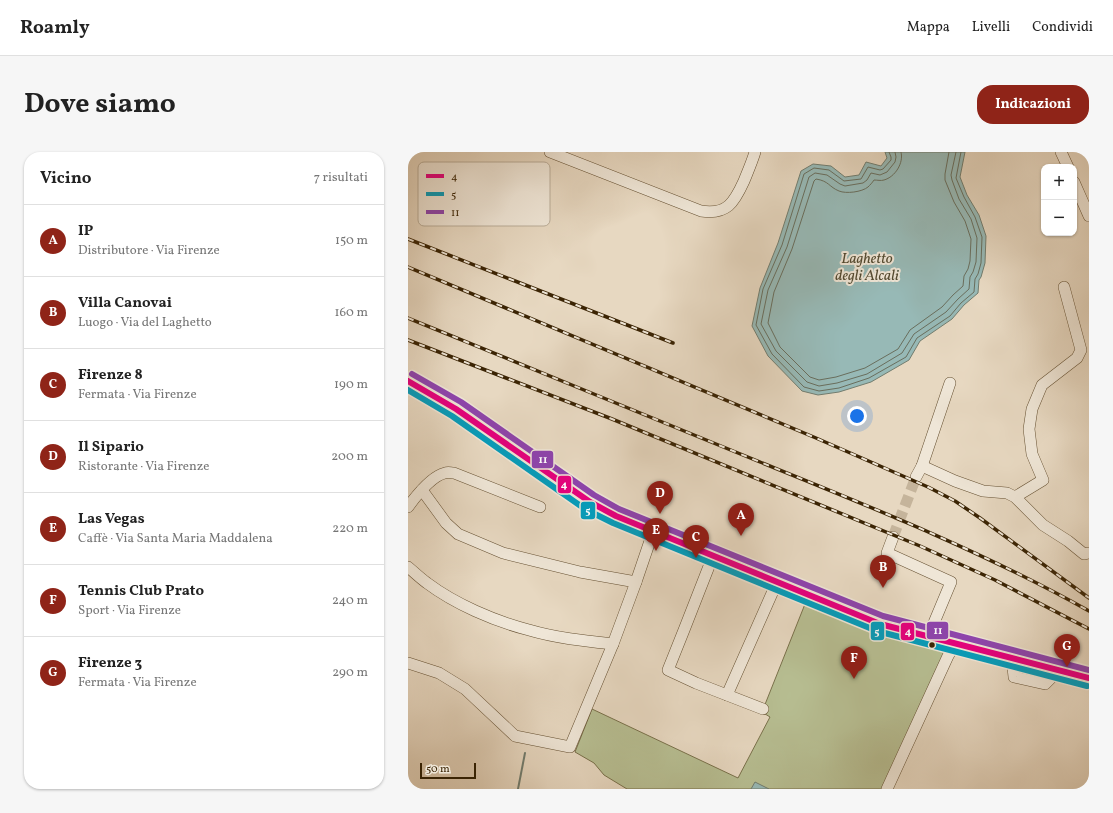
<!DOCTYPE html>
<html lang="it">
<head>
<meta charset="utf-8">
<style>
	:root { --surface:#fff; --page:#f6f6f6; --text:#222; --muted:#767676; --line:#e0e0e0; --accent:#8f2418 }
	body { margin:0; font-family:Vollkorn,serif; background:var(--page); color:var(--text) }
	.controls { position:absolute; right:12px; top:12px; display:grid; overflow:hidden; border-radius:8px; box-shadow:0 1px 3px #0004 }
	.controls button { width:36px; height:36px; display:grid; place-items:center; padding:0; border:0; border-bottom:1px solid var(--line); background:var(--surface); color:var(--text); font:20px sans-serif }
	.scale { position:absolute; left:12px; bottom:10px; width:56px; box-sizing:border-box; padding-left:4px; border:2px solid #3b2404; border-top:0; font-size:11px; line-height:14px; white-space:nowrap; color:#3b2404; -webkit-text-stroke:3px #efe6d7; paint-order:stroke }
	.you { position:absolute; left:449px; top:264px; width:14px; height:14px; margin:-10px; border:3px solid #fff; border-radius:50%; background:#1a73e8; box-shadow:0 0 0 6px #1a73e833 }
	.badge { display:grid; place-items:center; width:26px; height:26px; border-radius:50%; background:var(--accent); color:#fff; font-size:13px; font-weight:700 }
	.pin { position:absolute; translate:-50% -33px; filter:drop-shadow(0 1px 2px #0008) }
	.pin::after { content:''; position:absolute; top:21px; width:14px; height:12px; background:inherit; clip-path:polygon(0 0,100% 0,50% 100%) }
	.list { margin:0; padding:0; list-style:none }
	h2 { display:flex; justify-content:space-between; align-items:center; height:52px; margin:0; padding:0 16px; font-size:17px }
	h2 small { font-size:13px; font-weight:400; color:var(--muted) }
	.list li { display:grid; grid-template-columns:26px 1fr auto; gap:12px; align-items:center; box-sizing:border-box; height:72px; padding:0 16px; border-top:1px solid var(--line) }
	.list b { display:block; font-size:15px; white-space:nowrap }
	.list p { margin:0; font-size:13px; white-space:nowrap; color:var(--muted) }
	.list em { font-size:13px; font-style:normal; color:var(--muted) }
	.map { position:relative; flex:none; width:681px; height:637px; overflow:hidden; border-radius:16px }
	header { display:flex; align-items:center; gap:24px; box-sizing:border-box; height:56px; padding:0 20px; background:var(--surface); border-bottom:1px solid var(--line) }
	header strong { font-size:19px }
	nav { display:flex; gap:22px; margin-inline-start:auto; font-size:14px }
	.intro { display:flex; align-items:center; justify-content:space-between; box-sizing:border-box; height:96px; padding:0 24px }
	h1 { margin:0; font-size:28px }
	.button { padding:10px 18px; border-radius:16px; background:var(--accent); color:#fff; font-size:14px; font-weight:700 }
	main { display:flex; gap:24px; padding:0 24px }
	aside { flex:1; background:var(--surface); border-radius:16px; box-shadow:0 1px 3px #0004 }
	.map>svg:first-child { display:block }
	.green { fill:#b7be92; stroke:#79714b }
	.water { fill:#97b9b6; stroke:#727d6f }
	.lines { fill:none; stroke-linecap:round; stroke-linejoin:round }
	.shore { stroke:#696e5d; stroke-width:1 }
	.stream { stroke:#727d6f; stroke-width:2 }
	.minor-tunnel { stroke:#c5b49b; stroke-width:11; stroke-dasharray:11 5.5; stroke-linecap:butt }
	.minor-casing { stroke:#665133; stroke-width:12 }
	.major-casing { stroke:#3b2404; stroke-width:16 }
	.minor { stroke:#efe6d7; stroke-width:11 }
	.major { stroke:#e4bc80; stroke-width:14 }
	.rail-casing { stroke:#3b2404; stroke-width:3.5 }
	.rail { stroke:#efe6d7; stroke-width:2; stroke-dasharray:6; stroke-linecap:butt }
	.bus-1-casing { stroke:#efe6d7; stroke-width:9 }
	.bus-2-casing { stroke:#efe6d7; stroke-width:9 }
	.bus-3-casing { stroke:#efe6d7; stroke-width:9 }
	.bus-1 { stroke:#e5007d; stroke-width:6 }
	.bus-2 { stroke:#069cba; stroke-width:6 }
	.bus-3 { stroke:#8e44ad; stroke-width:6 }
	.bus-dot { fill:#3b2404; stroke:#efe6d7; stroke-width:1.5 }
	.labels { text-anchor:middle; stroke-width:4; stroke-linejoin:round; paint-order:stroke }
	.water-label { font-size:15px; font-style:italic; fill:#524930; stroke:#efe6d7 }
	.key { fill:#efe6d7; stroke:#b9ac98; stroke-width:1 }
	.key-label { font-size:11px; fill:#3b2404 }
	.line-badge { stroke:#efe6d7; stroke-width:1.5 }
	.badge-label { font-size:11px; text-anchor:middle; font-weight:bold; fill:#fff }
</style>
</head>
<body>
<header>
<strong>Roamly</strong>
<nav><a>Mappa</a><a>Livelli</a><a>Condividi</a></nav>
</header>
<div class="intro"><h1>Dove siamo</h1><a class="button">Indicazioni</a></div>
<main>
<aside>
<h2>Vicino<small>7 risultati</small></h2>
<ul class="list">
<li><span class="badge">A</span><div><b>IP</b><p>Distributore · Via Firenze</p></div><em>150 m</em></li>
<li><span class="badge">B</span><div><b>Villa Canovai</b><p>Luogo · Via del Laghetto</p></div><em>160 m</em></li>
<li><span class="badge">C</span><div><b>Firenze 8</b><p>Fermata · Via Firenze</p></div><em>190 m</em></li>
<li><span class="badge">D</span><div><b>Il Sipario</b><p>Ristorante · Via Firenze</p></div><em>200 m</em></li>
<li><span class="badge">E</span><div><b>Las Vegas</b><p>Caffè · Via Santa Maria Maddalena</p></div><em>220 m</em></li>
<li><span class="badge">F</span><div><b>Tennis Club Prato</b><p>Sport · Via Firenze</p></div><em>240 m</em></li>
<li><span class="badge">G</span><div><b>Firenze 3</b><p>Fermata · Via Firenze</p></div><em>290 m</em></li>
</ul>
</aside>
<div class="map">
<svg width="681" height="637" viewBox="0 0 681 637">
	<rect width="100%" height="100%" fill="#e7d8c1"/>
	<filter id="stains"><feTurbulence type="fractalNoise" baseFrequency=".005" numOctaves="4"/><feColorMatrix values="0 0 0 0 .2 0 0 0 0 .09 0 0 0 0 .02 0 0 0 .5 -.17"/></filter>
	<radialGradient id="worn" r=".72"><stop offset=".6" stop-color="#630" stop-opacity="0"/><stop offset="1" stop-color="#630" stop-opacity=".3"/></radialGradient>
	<!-- green -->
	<path class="green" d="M397,452L472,481L539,498L477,637H219L196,623L186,611L167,600L184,557L330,626L362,565L354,560Z"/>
	<!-- water -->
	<g class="water">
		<path d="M477,0H557L552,25L559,43L571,63L578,84L577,111L573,125L571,128L570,141L556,153L544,167L512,189L501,208L463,230L431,240L410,243L394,239L360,204L344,174L352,136L370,91L393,19L405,12L423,14L437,25L451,23L458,10L473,14L479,6Z"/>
		<path d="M347,630L361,637H343Z"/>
	</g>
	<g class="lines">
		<!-- shore -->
		<g class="shore">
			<path d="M481,0L483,5V8L475,17L472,18L460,15L453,27L436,29L421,18L406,16L396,22L374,93L355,137L348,173L364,202L396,235L411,239L431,236L461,226L498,205L509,186L542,164L553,151L566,140L567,127L570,122L573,111L574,85L567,65L556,45L548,26L553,0"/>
			<path d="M487,0L488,5L487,10L479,20L472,23L463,21L459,28L455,31L437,34L432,32L419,23L407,21L401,25L379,95L360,138L353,172L368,199L399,230L411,234L429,231L459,222L494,201L506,182L538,160L550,147L561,137L562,125L565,120L568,110L569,86L563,67L551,47L544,28L543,23L548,0"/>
			<path d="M493,0C496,11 487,25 476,28C473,29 469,28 466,28C464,31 462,33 460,35C454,40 438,42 431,39C421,35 421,29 408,27L406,29L384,97L366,140L360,171L372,195L402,225L411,228L428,225L457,216L490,197L502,178L534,155L545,143L555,134L556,124L560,117L562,109L563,87L557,69L546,50L537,28V22L541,0"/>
		</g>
		<!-- stream -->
		<path class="stream" d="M110,637L117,601"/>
		<!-- minor-tunnel -->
		<path class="minor-tunnel" d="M485,385L508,325"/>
		<defs>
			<g id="minor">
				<path d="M142,0L293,59C319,63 326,51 336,29C340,19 344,10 347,0"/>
				<path d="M653,0L660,15"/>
				<path d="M666,30L681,64"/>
				<path d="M514,314L547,329L575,339L599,341L607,345L635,373L660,389L676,402L681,401"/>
				<path d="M508,325L514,314L542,231"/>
				<path d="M14,338L38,371L50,382L95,401L172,420L228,430"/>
				<path d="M607,345L635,328L624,302L621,277L624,257L634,233L669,206L673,198L656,135"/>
				<path d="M0,355C8,344 24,324 37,321C40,320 43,321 46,321L132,355"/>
				<path d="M485,385L479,401L543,430L520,485"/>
				<path d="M305,404L276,478L260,518L288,531L355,557"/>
				<path d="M0,415C6,420 12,426 19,431C47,452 86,469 121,478C148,486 177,489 205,492"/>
				<path d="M607,506L605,515L606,525L637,532L645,524L648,516"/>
				<path d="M0,511L31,521L57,537L107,584L162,595L205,492L228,430L245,380"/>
				<path d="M319,543L369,430"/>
				<path d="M479,637L540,504L547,492"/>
			</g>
			<path id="major" d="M0,229L48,257L182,350L208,364L238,377L472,472C541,492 612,506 681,526"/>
		</defs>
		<!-- minor casing -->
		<use href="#minor" class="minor-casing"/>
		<!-- major casing -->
		<use href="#major" class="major-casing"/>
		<!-- minor -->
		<use href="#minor" class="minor"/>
		<!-- major -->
		<use href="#major" class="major"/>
		<defs>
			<g id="rail">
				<path d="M0,87L265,191"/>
				<path d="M0,115L408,286L520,335L547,349L572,366L681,446"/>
				<path d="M0,166C117,214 235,262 352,310C463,355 576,400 681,459"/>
				<path d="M0,188L204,267L512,394L587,428L681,477"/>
			</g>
		</defs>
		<!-- rail casing -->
		<use href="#rail" class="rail-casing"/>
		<!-- rail -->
		<use href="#rail" class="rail"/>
		<defs>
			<path id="bus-1" d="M0,229L48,257L182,350L208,364L472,472L681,526"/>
			<path id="bus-2" d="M0,238L44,264L177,357L205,371L469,479L679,534"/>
			<path id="bus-3" d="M4,222L53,250L186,343L211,357L475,464L681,518"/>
		</defs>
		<!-- bus-1 casing -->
		<use href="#bus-1" class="bus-1-casing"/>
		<!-- bus-2 casing -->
		<use href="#bus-2" class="bus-2-casing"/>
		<!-- bus-3 casing -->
		<use href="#bus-3" class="bus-3-casing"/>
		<!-- bus-1 -->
		<use href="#bus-1" class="bus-1"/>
		<!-- bus-2 -->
		<use href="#bus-2" class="bus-2"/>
		<!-- bus-3 -->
		<use href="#bus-3" class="bus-3"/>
	</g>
	<!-- markers -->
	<circle class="bus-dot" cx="524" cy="493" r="3.5"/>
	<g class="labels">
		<!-- water labels -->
		<g class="water-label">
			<text x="459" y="111">Laghetto<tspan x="459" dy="17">degli Alcali</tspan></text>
		</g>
	</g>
	<!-- legend -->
	<rect x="10" y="10" width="132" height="64" rx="6" class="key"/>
	<rect x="18" y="22" width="18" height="4" fill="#e5007d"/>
	<rect x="18" y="40" width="18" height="4" fill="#069cba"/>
	<rect x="18" y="58" width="18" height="4" fill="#8e44ad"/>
	<g class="key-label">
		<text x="43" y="28">4</text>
		<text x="43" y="46">5</text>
		<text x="43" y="64">11</text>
	</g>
	<g class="line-badge">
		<rect x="123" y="298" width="23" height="19" rx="4" fill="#8e44ad"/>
		<rect x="149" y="323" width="15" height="19" rx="4" fill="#e5007d"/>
		<rect x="172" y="349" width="16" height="19" rx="4" fill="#069cba"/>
		<rect x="518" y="469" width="23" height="19" rx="4" fill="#8e44ad"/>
		<rect x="462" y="469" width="15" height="20" rx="4" fill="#069cba"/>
		<rect x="492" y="470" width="15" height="19" rx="4" fill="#e5007d"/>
	</g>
	<g class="badge-label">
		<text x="135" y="311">11</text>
		<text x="156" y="336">4</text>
		<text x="180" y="362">5</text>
		<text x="530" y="482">11</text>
		<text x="469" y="483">5</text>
		<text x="500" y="483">4</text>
	</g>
	<rect width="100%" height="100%" filter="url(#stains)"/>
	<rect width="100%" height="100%" fill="url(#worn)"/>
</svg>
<div class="controls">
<button>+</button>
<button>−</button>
</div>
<div class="scale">50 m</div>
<div class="you"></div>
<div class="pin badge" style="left:333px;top:384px">A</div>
<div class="pin badge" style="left:475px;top:436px">B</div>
<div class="pin badge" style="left:288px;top:406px">C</div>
<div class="pin badge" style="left:252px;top:362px">D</div>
<div class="pin badge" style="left:248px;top:399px">E</div>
<div class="pin badge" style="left:446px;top:527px">F</div>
<div class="pin badge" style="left:659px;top:515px">G</div>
</div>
</main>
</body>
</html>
